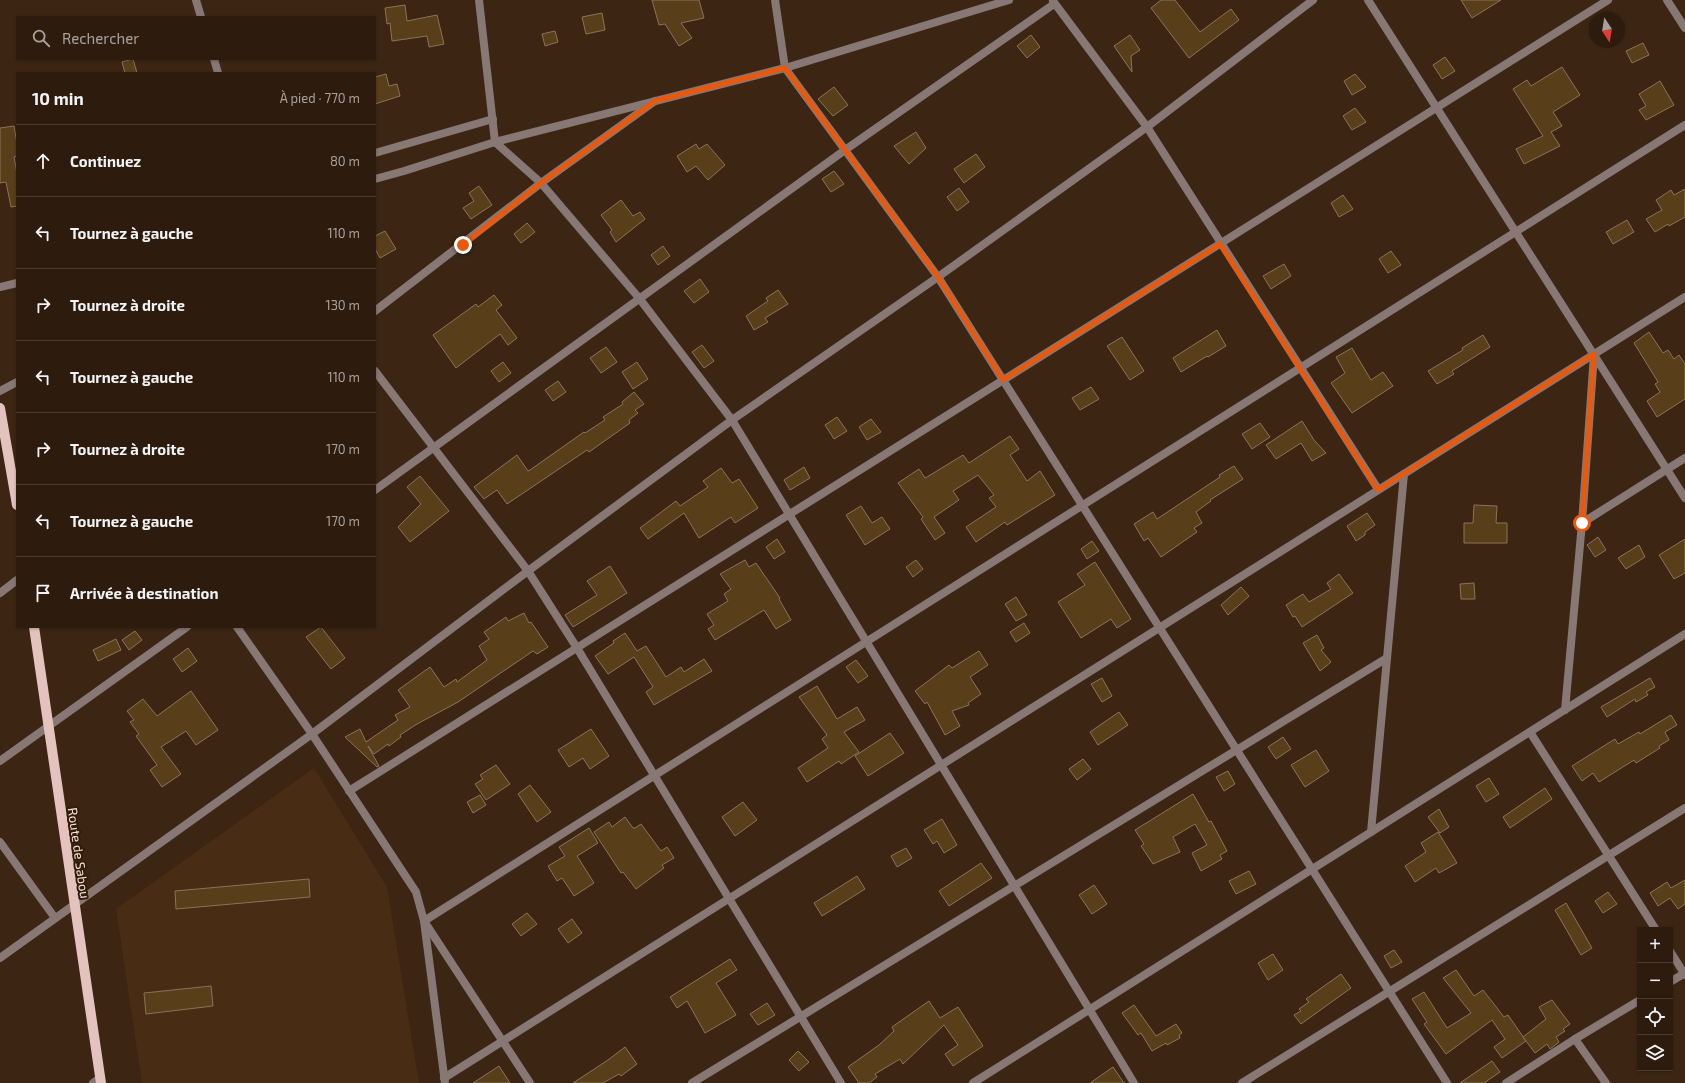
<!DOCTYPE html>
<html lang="fr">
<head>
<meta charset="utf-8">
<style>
	:root { --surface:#2d1c0e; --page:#39291c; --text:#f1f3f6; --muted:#a7a19e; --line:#483a2e }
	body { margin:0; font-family:"Exo 2",sans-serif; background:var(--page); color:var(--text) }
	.controls { position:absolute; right:12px; bottom:12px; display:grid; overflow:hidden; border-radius:0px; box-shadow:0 1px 3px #0004 }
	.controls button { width:36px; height:36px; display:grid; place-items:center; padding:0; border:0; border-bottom:1px solid var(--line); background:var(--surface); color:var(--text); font:20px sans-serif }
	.compass { position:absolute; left:1589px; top:12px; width:36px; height:36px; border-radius:50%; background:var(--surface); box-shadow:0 1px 3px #0004; rotate:168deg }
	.stop { position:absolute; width:12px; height:12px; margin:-9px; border:3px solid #ea580c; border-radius:50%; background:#fff }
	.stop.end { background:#ea580c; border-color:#fff; box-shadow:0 1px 4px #0008 }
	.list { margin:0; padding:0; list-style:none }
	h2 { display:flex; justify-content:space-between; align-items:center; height:52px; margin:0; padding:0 16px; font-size:17px }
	h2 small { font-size:13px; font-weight:400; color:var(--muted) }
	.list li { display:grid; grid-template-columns:26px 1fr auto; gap:12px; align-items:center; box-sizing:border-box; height:72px; padding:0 16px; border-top:1px solid var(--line) }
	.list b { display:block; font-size:15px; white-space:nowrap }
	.list em { font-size:13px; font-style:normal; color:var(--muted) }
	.icon { flex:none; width:22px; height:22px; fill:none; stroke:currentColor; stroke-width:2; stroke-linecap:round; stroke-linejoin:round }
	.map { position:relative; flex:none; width:1685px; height:1083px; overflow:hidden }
	.search { position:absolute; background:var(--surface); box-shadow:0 1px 3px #0004; left:16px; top:16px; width:360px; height:44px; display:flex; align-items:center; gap:10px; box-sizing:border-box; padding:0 14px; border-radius:0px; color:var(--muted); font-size:15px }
	.panel { position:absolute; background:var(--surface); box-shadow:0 1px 3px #0004; left:16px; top:72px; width:360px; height:556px; border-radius:0px }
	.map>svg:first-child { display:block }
	.built { fill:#482c13 }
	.building { fill:#593e1a; stroke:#89745a }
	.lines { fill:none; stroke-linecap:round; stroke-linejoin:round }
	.minor { stroke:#877775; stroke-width:8 }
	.tertiary { stroke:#877775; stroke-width:8 }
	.primary { stroke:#e4c2be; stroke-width:10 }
	.route { stroke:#ea580c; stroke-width:5 }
	.labels { text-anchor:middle; stroke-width:4; stroke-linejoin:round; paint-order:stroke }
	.street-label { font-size:13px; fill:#f2e3d7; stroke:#321c09 }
</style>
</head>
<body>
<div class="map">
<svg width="1685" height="1083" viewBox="0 0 1685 1083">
	<rect width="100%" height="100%" fill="#3c2613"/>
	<!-- built -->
	<path class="built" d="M314,768L387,887L419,1083H142L116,909Z"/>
	<!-- building -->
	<g class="building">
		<path d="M652,0H699L704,18L681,23L692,38L679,46L665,24L659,25Z"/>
		<path d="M1161,0H1175L1200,32L1231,9L1239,20L1189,58L1151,8Z"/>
		<path d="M1461,0H1501L1472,18Z"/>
		<path d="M405,5L407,21L437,15L444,44L429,47L427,36L392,41L390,23L387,24L385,8Z"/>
		<path d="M602,13L605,30L586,34L582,17Z"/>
		<path d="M555,31L558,42L545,46L542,34Z"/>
		<path d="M1031,35L1040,47L1027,58L1017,46Z"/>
		<path d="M1130,35L1140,50L1131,56L1132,72L1114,46Z"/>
		<path d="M1643,43L1649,55L1632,63L1626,51Z"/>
		<path d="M1445,57L1455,71L1442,79L1433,65Z"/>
		<path d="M133,59L137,73H125L122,62Z"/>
		<path d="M1562,67L1580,95L1553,112L1562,126L1551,132L1560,146L1524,164L1516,149L1543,136L1513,89L1527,80L1531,86Z"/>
		<path d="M386,74L389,86L397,84L400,96L375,104V77Z"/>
		<path d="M1355,74L1366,87L1352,95L1344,81Z"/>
		<path d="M1660,81L1674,105L1646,120L1639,110L1646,106L1639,94Z"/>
		<path d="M834,87L848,105L833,116L818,99Z"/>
		<path d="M1355,108L1366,122L1352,130L1343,116Z"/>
		<path d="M14,126L17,144V156L14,157L17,173V206L11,207L6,182L0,183V128Z"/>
		<path d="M916,132L926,148L909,164L894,146Z"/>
		<path d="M696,144L699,149L707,144L725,165L708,180L696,166L687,172L677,156Z"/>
		<path d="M976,154L985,167L964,183L954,169Z"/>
		<path d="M834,171L844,184L831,192L822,179Z"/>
		<path d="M479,186L492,205L471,219L463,208L474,201L469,193Z"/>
		<path d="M959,188L969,202L957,211L947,197Z"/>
		<path d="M1685,189V217L1669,226L1668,224L1655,232L1646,219L1662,210L1656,200L1671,190L1674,195Z"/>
		<path d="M1343,195L1353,209L1339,217L1331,203Z"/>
		<path d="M621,200L633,216L640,212L645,219L616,242L610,232L612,230L601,215Z"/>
		<path d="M1627,220L1634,232L1613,244L1606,232Z"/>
		<path d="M527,223L535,232L521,243L514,234Z"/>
		<path d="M385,231L396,249L380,258L375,249V236Z"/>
		<path d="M663,246L670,256L658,265L651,255Z"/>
		<path d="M1391,251L1401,265L1388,273L1379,259Z"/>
		<path d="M1284,264L1291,276L1271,289L1263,276Z"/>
		<path d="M700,279L709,292L694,303L684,291Z"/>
		<path d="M778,290L788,304L765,318L768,322L754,330L746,316L768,301L766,298Z"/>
		<path d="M494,295L502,305L496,310L517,338L508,345L500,334L456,368L433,335L476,304L478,307Z"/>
		<path d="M1217,330L1226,346L1208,357L1207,356L1181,372L1173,358Z"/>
		<path d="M1649,332L1663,353L1668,350L1674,359L1679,355L1685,364V399L1657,417L1647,401L1660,392L1655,384L1658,382L1634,343Z"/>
		<path d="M1483,335L1490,347L1452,371L1454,374L1437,384L1428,371L1463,350L1462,348Z"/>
		<path d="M1122,337L1144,371L1130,380L1107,346Z"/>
		<path d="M702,345L714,361L704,368L692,352Z"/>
		<path d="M606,347L617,362L601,373L590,358Z"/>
		<path d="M1352,348L1371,380L1383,372L1393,386L1352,413L1331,383L1345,373L1336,357Z"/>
		<path d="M503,362L511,373L499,382L491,371Z"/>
		<path d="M637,362L648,379L633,389L622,372Z"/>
		<path d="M558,381L566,392L553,401L545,390Z"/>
		<path d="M1091,387L1099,399L1080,410L1072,398Z"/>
		<path d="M634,392L644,404L635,410L638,413L629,420L630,423L589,452L587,450L507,504L497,490L484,499L474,487L517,455L528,471L530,470L584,432L585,433L605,420L603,417L623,404L622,402Z"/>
		<path d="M837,417L847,431L834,439L825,425Z"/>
		<path d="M871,419L881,432L867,440L859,427Z"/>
		<path d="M1302,421L1314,440L1326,453L1312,461L1301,443L1276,459L1266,445Z"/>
		<path d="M1260,423L1270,437L1252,449L1242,434Z"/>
		<path d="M1010,436L1019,449L1010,455L1027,481L1040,471L1055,495L1007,525L1005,522L976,542L966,527L996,507L989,498L994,495L978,475L953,491L959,500L934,517L945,533L935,540L921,519L923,517L898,483L919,469L925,478L927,477L963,455L969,463Z"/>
		<path d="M1234,466L1243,479L1210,500L1211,501L1196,512L1202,523L1194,528L1197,532L1161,557L1148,538L1144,541L1134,524L1153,512L1157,519L1220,477L1219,475Z"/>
		<path d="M804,467L810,478L790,490L784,480Z"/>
		<path d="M721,468L732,483L739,479L758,508L735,523L731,517L699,538L684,513L648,539L640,528L676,501L680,506L708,487L703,481Z"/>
		<path d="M420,476L449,511L410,542L398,527L421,504L407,487Z"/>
		<path d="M1474,505L1497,506L1496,523H1507V543H1464V523H1473Z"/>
		<path d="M861,506L872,523L882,517L890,529L865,545L846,515Z"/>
		<path d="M1367,513L1375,525L1365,532V535L1356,541L1347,526Z"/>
		<path d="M1598,537L1606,550L1595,557L1587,545Z"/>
		<path d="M777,539L785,552L774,559L766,547Z"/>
		<path d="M1685,539V573L1674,579L1659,555Z"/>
		<path d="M1092,541L1099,551L1087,559L1081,549Z"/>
		<path d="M1639,545L1645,557L1626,569L1618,558Z"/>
		<path d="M745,560L749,567L756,563L780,598L779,599L791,620L776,629L764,610L715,640L708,629L714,625L707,614L728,601L724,594L731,589L720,574Z"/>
		<path d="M916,560L923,569L913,577L906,567Z"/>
		<path d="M1095,562L1131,619L1117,628L1111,619L1081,638L1058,602L1085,585L1077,574Z"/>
		<path d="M610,566L627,593L573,627L565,615L597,595L587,581Z"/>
		<path d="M1339,574L1353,593L1302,627L1295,616L1293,617L1286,605L1303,594L1309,602L1331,589L1327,583Z"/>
		<path d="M1474,583L1475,599H1461L1460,584Z"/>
		<path d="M1241,587L1249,596L1228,615L1221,605Z"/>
		<path d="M1016,597L1027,615L1016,621L1005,604Z"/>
		<path d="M524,613L529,623L531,622L548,647L537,654L533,651L458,702L417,724L400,735L401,737L389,746L388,744L374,754L368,746L379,766L377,767L345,737L360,729L366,742L398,720L395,715L410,707L398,690L430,667L444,687L456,679L457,682L487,660L479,646L489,639L484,632L506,617L508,621Z"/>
		<path d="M1024,623L1030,633L1016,642L1010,632Z"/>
		<path d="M321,627L345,658L331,669L306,637Z"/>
		<path d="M135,631L142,640L129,650L122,640Z"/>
		<path d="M625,633L637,651L646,646L666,677L681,667L684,672L704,659L712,671L654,705L646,692L653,687L634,657L608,674L595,656L614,643L613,641Z"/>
		<path d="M1317,635L1324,648L1321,650L1331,662L1320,671L1303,643Z"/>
		<path d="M116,639L121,650L98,661L93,650Z"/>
		<path d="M188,648L197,661L182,672L173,659Z"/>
		<path d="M979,651L988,665L970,677L981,694L968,703L969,705L952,711L960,726L945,735L927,702L925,704L915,691L949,665L952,668Z"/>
		<path d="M856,660L868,676L858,683L846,667Z"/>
		<path d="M1102,678L1112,696L1102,702L1091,684Z"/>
		<path d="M1650,678L1655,687L1646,692L1648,695L1636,702L1635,699L1607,717L1601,707Z"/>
		<path d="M817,686L837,719L857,707L865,720L844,732L859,752L841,764L839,761L807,782L798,768L828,748L822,739L827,735L799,697Z"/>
		<path d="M191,691L218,730L196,745L186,731L161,747L181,774L162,787L150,770L157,765L136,736L139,734L130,722L134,720L127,711L143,699L157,716Z"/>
		<path d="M1119,712L1128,725L1098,745L1090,732Z"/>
		<path d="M1671,715L1677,725L1665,732L1669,740L1659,746L1660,748L1636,763L1634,760L1599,782L1593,773L1582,781L1572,766L1615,739L1618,744L1639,732L1640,734Z"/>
		<path d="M591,729L609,756L590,769L583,758L569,767L558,750Z"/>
		<path d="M890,733L904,753L868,776L855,756Z"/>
		<path d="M1283,737L1291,749L1276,759L1268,747Z"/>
		<path d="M1316,750L1329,771L1305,787L1291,765Z"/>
		<path d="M1083,759L1091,769L1077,780L1069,769Z"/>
		<path d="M496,765L510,784L486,800L475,784L483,779L480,775Z"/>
		<path d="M1228,771L1235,784L1224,791L1216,777Z"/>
		<path d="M1489,778L1499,794L1486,802L1476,786Z"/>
		<path d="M530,785L551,812L537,822L518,794Z"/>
		<path d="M1545,788L1552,799L1510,828L1503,817Z"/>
		<path d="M1193,794L1209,822L1211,821L1227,851L1220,855L1222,859L1201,871L1192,853L1207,845L1195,824L1173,837L1180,852L1153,864L1141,846L1144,844L1135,830Z"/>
		<path d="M480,795L486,805L473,813L467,802Z"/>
		<path d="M743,802L757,820L735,836L722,817Z"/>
		<path d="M1439,809L1449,827L1440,833L1428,817Z"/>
		<path d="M625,817L633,828H635L641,824L661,851L667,847L674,858L662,865L664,868L636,889L623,872L621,873L594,832L609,822L612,827Z"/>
		<path d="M942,819L957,845L944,853L937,841L933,844L924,830Z"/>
		<path d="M589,828L598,843L577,856L594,883L574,896L562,878L557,881L548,866L565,856L559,847Z"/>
		<path d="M1438,832L1457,863L1439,873L1436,868L1415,882L1405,866L1426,852L1421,843Z"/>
		<path d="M906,848L912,858L897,867L891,856Z"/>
		<path d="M981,863L992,878L949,906L939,891Z"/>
		<path d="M1249,871L1256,884L1236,894L1229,881Z"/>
		<path d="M857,876L865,889L822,916L814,903Z"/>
		<path d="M309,879L310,897L176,909L175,891Z"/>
		<path d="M1685,880V904L1678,909L1670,898L1658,906L1650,893L1667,882L1671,888Z"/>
		<path d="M1094,885L1107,904L1092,914L1079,895Z"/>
		<path d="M1608,892L1617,904L1603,913L1595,901Z"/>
		<path d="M1566,903L1592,948L1581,955L1555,910Z"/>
		<path d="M527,913L537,924L521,936L512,924Z"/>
		<path d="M572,919L582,933L568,943L558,929Z"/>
		<path d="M1394,950L1402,962L1391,968L1384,956Z"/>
		<path d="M1273,954L1283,970L1268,980L1258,963Z"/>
		<path d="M730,959L737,970L716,983L736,1015L705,1033L687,1001L677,1008L670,997Z"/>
		<path d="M1456,970L1474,996L1483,990L1504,1017L1508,1015L1526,1041L1502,1058L1494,1047L1505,1039L1492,1020L1446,1054L1424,1024L1427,1022L1412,999L1424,992L1447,1028L1471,1013L1443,978Z"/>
		<path d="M1341,974L1351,988L1301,1024L1294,1015L1301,1011L1299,1009L1309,1002L1306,999Z"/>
		<path d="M211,986L213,1006L146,1014L144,993Z"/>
		<path d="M1552,1000L1570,1024L1563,1029L1565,1031L1556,1037L1559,1042L1550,1049L1547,1044L1535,1053L1523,1037L1546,1019L1539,1007Z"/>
		<path d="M929,1001L940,1018L958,1007L983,1046L953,1066L945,1054L958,1045L944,1025L903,1064L900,1059L875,1074L877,1077L869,1083H859L848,1067L879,1045L894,1031L892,1027Z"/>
		<path d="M767,1003L775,1015L758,1025L750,1014Z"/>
		<path d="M1134,1005L1156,1036L1176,1024L1182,1033L1179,1035L1180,1038L1167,1045L1166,1043L1152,1051L1141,1033L1138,1035L1122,1013Z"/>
		<path d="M625,1047L637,1064L621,1076L619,1074L603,1083H573L608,1060Z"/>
		<path d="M798,1051L809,1062L799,1071L789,1060Z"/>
		<path d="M1492,1061L1500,1072L1484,1083H1460Z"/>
		<path d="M499,1066L510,1083H473Z"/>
		<path d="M1113,1067L1124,1083H1090Z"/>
	</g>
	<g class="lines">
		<!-- minor -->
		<g class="minor">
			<path d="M196,0L201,17"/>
			<path d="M479,0L495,142L541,183L639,298L732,420L1134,1083"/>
			<path d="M775,0L785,68L938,277L1447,1083"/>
			<path d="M1368,0L1685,498"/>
			<path d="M1667,0L1685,28"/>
			<path d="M1053,1L1147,127L1378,489"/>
			<path d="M214,59L218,73"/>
			<path d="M375,153L493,119"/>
			<path d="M375,311L541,183L655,101"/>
			<path d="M375,371L528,571L577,648L841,1083"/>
			<path d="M0,391L17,382"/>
			<path d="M375,490L845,150L1054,4"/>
			<path d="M1582,523L1685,458"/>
			<path d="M0,593L17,580"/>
			<path d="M237,627L312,734L416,892L424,921L530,1083"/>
			<path d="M1565,710L1582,523L1594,354"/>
			<path d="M1530,732L1656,930"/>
			<path d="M0,761L187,627"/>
			<path d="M349,791L1608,0"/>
			<path d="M1371,832L1404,474"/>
			<path d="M0,842L55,918"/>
			<path d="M1670,951L1685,975"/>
			<path d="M0,958L312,734L528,571L732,420L938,277L1147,127L1313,0"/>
			<path d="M1670,982L1685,973"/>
			<path d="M1575,1039L1606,1083"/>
			<path d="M444,1078L1685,297"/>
			<path d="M93,1083L100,1078"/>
			<path d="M445,1083L424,921L1685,125"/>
			<path d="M692,1083L1387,658"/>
			<path d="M973,1083L1685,634"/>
			<path d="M1242,1083L1685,808"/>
			<path d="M1506,1083L1575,1039L1640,1000"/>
		</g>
		<!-- tertiary -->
		<g class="tertiary">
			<path d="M375,179L404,171L495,142L785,68L1009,0"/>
			<path d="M0,287L17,283"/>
		</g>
		<!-- primary -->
		<g class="primary">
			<path d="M0,408L17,505"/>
			<path d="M34,627L101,1083"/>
		</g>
	</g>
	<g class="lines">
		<!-- route -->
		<path class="route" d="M463,245L541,183L655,101L785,68L938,277L1003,380L1220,244L1378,490L1594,354L1582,523"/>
	</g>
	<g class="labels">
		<!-- street labels -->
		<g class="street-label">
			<text transform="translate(79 853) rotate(82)" y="5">Route de Sabou</text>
		</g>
	</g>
</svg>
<div class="controls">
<button>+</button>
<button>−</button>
<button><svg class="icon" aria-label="locate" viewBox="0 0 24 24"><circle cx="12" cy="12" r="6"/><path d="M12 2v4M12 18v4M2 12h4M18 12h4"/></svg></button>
<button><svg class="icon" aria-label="layers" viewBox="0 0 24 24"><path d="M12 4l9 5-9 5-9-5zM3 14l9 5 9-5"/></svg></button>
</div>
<svg class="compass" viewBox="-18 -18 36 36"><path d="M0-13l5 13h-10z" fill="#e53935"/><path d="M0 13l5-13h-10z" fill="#a7a19e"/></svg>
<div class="stop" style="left:1582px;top:523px"></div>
<div class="stop end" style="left:463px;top:245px"></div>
<div class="search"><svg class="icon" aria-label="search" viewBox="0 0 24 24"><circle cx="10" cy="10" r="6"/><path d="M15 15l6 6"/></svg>Rechercher</div>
<section class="panel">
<h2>10 min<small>À pied · 770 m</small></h2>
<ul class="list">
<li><svg class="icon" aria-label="ahead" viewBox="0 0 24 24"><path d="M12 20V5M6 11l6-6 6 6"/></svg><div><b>Continuez</b></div><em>80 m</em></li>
<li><svg class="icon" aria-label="left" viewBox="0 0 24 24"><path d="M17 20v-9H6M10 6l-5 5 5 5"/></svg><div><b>Tournez à gauche</b></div><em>110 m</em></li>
<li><svg class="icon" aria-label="right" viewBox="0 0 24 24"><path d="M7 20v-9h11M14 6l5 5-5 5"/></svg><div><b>Tournez à droite</b></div><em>130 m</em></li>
<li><svg class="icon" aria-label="left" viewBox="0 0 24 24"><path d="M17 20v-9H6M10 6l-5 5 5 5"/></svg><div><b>Tournez à gauche</b></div><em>110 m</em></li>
<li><svg class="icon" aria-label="right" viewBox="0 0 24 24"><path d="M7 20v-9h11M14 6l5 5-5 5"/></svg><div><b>Tournez à droite</b></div><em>170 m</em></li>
<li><svg class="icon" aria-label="left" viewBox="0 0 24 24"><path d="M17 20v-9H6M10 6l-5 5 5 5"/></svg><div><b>Tournez à gauche</b></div><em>170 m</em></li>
<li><svg class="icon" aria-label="arrive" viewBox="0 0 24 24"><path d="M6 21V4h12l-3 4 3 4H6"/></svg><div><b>Arrivée à destination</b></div></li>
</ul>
</section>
</div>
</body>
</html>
